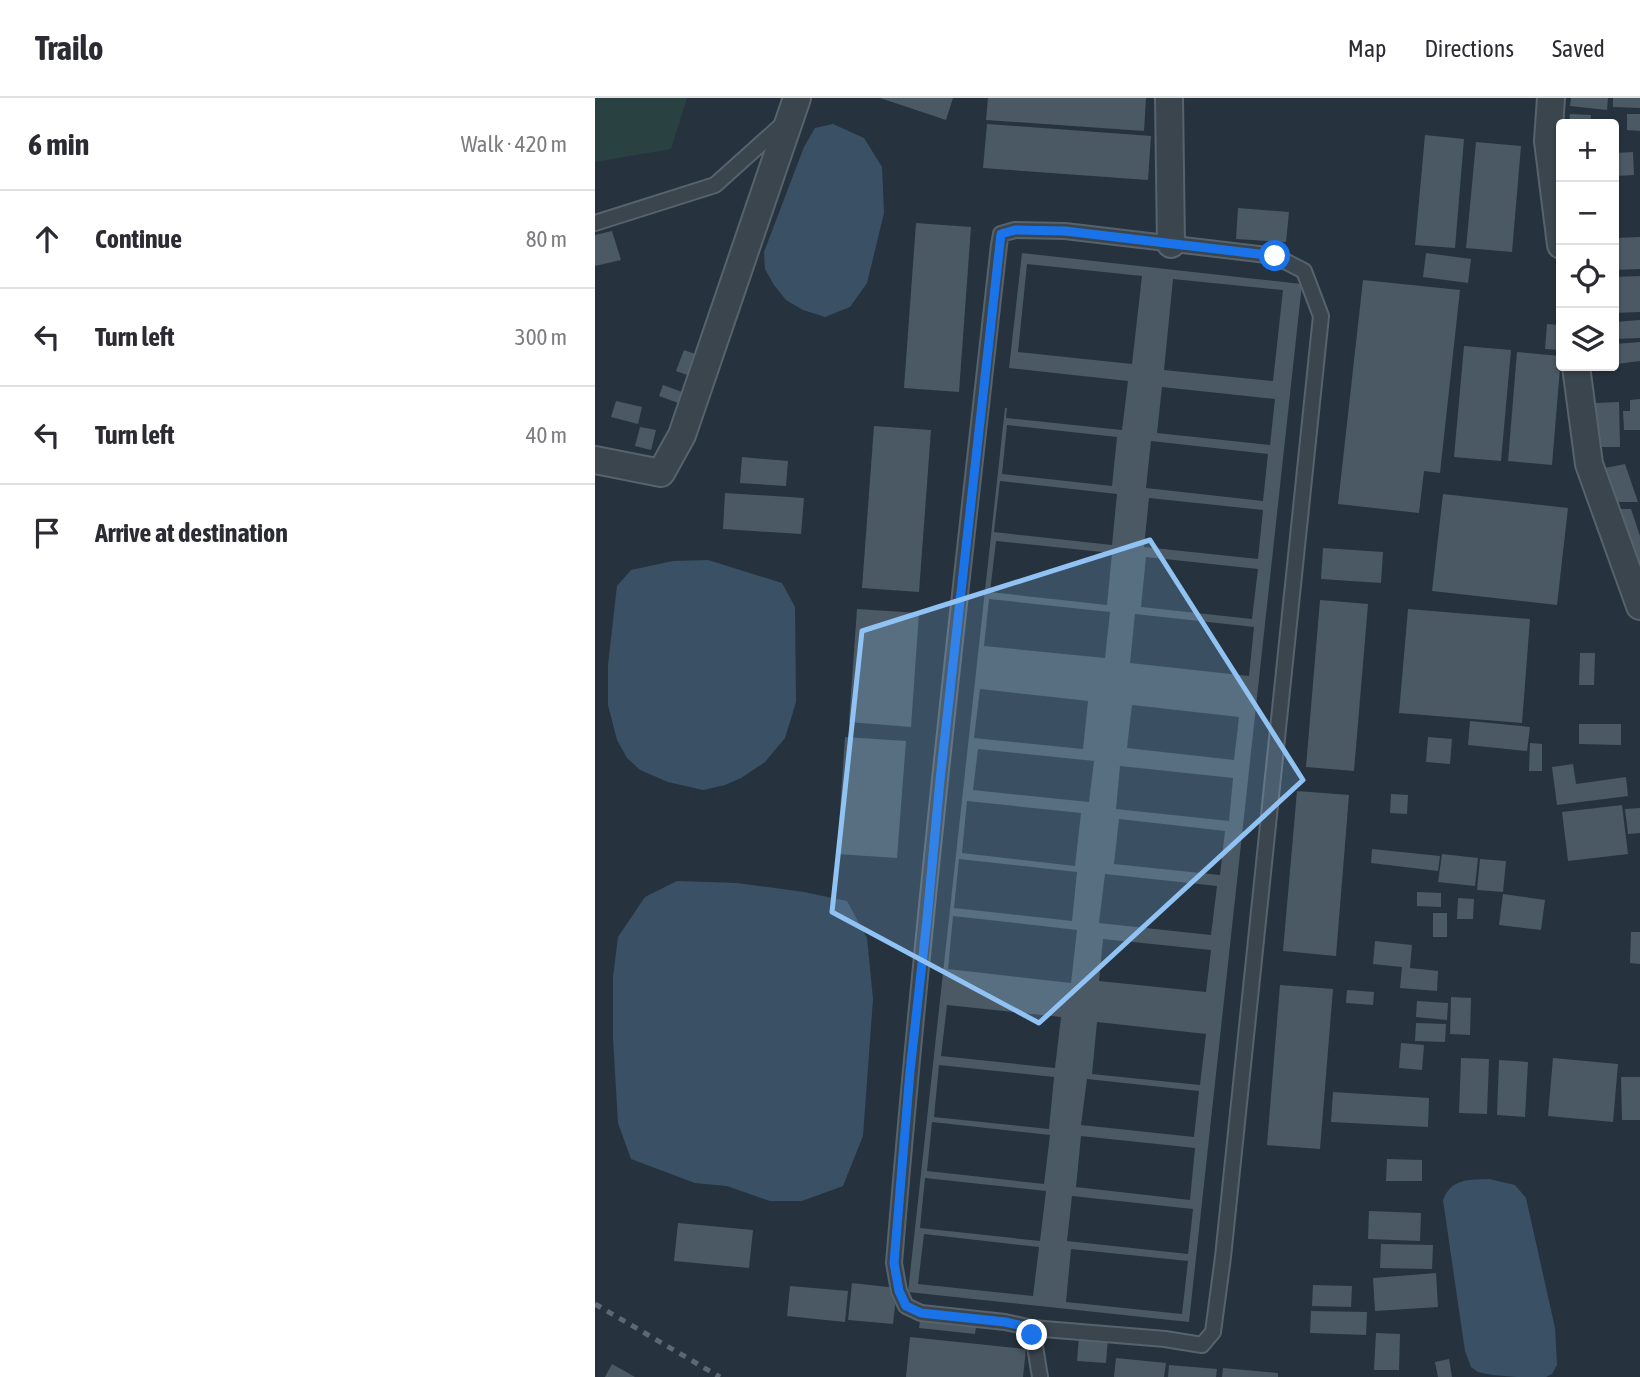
<!DOCTYPE html>
<html lang="en">
<head>
<meta charset="utf-8">
<style>
	:root { --surface:#fff; --page:#f2f2f3; --text:#2b2b33; --muted:#7c7c81; --line:#e1e1e2 }
	body { margin:0; font-family:"Asap Condensed",sans-serif; background:var(--page); color:var(--text) }
	.controls { position:absolute; right:21px; top:21px; display:grid; overflow:hidden; border-radius:7px; box-shadow:0 2px 5px #0004 }
	.controls button { width:63px; height:63px; display:grid; place-items:center; padding:0; border:0; border-bottom:2px solid var(--line); background:var(--surface); color:var(--text); font:35px sans-serif }
	.stop { position:absolute; width:21px; height:21px; margin:-16px; border:5px solid #1a73e8; border-radius:50%; background:#fff }
	.stop.end { background:#1a73e8; border-color:#fff; box-shadow:0 2px 7px #0008 }
	.list { margin:0; padding:0; list-style:none }
	h2 { display:flex; justify-content:space-between; align-items:center; height:91px; margin:0; padding:0 28px; font-size:30px }
	h2 small { font-size:23px; font-weight:400; color:var(--muted) }
	.list li { display:grid; grid-template-columns:46px 1fr auto; gap:21px; align-items:center; box-sizing:border-box; height:98px; padding:0 28px; border-top:2px solid var(--line) }
	.list b { display:block; font-size:26px; white-space:nowrap }
	.list em { font-size:23px; font-style:normal; color:var(--muted) }
	.icon { flex:none; width:38px; height:38px; fill:none; stroke:currentColor; stroke-width:2; stroke-linecap:round; stroke-linejoin:round }
	.map { position:relative; flex:none; width:1045px; height:1279px; overflow:hidden }
	header { display:flex; align-items:center; gap:42px; box-sizing:border-box; height:98px; padding:0 35px; background:var(--surface); border-bottom:2px solid var(--line) }
	header strong { font-size:33px }
	nav { display:flex; gap:38px; margin-inline-start:auto; font-size:24px }
	main { display:flex }
	aside { flex:1; background:var(--surface) }
	.map>svg:first-child { display:block }
	.green { fill:#294140 }
	.water { fill:#3a5165 }
	.building { fill:#4a5964; fill-rule:evenodd }
	.lines { fill:none; stroke-linecap:round; stroke-linejoin:round }
	.service-casing { stroke:#57636c; stroke-width:18 }
	.minor-casing { stroke:#57636c; stroke-width:30 }
	.service { stroke:#3a454e; stroke-width:14 }
	.minor { stroke:#3a454e; stroke-width:26 }
	.rail { stroke:#5c6975; stroke-width:5; stroke-dasharray:7 7; stroke-linecap:butt }
	.route { stroke:#1a73e8; stroke-width:9 }
	.marked { fill:#90c2f4; fill-opacity:0.2; stroke:#90c2f4; stroke-width:5; stroke-linejoin:round }
</style>
</head>
<body>
<header>
<strong>Trailo</strong>
<nav><a>Map</a><a>Directions</a><a>Saved</a></nav>
</header>
<main>
<aside>
<h2>6 min<small>Walk · 420 m</small></h2>
<ul class="list">
<li><svg class="icon" aria-label="ahead" viewBox="0 0 24 24"><path d="M12 20V5M6 11l6-6 6 6"/></svg><div><b>Continue</b></div><em>80 m</em></li>
<li><svg class="icon" aria-label="left" viewBox="0 0 24 24"><path d="M17 20v-9H6M10 6l-5 5 5 5"/></svg><div><b>Turn left</b></div><em>300 m</em></li>
<li><svg class="icon" aria-label="left" viewBox="0 0 24 24"><path d="M17 20v-9H6M10 6l-5 5 5 5"/></svg><div><b>Turn left</b></div><em>40 m</em></li>
<li><svg class="icon" aria-label="arrive" viewBox="0 0 24 24"><path d="M6 21V4h12l-3 4 3 4H6"/></svg><div><b>Arrive at destination</b></div></li>
</ul>
</aside>
<div class="map">
<svg width="1045" height="1279" viewBox="0 0 1045 1279">
	<rect width="100%" height="100%" fill="#26333e"/>
	<!-- green -->
	<path class="green" d="M0,0H92L76,51L0,64Z"/>
	<!-- water -->
	<g class="water">
		<path d="M238,26L269,40L287,69L289,115L272,185L255,209L230,219L208,212L191,202L179,187L170,171L169,154L209,49L220,30Z"/>
		<path d="M113,462L187,485L200,509L201,604L190,640L170,664L146,680L130,687L108,692L73,684L45,672L32,660L22,642L13,607V567L22,488L36,472L78,463Z"/>
		<path d="M82,783L142,785L209,794L252,803L272,840L278,901L268,1038L248,1088L207,1103H175L132,1088L100,1085L36,1061L23,1025L18,940V879L23,839L50,799Z"/>
		<path d="M894,1081L920,1087L931,1100L960,1230L962,1267L957,1276L951,1279H922L897,1277L883,1274L876,1269L870,1253L848,1102C857,1080 873,1082 894,1081Z"/>
	</g>
	<!-- building -->
	<g class="building">
		<path d="M285,0H358L351,22Z"/>
		<path d="M393,0H551L549,33L391,22Z"/>
		<path d="M976,0H1013L1012,12L975,8Z"/>
		<path d="M1018,0H1045V10L1018,9Z"/>
		<path d="M975,16L996,17L995,26H974Z"/>
		<path d="M1032,16H1045V33L1032,32Z"/>
		<path d="M392,26L556,38L553,82L388,70Z"/>
		<path d="M830,37L869,41L860,150L820,147Z"/>
		<path d="M881,44L926,48L917,154L871,150Z"/>
		<path d="M1038,54L1039,77L1022,78L1021,55Z"/>
		<path d="M1019,101H1023L1024,132H1019Z"/>
		<path d="M643,110L694,114L691,144L641,141Z"/>
		<path d="M321,125L376,129L364,294L309,290Z"/>
		<path d="M17,133L26,162L0,168V137Z"/>
		<path d="M1045,139V171L1019,172V140Z"/>
		<path d="M427,155L707,186L594,1224L313,1194L410,310H412L411,320L527,332L533,283L414,270ZM432,166L547,178L537,266L423,254ZM578,181L688,192L678,283L569,272ZM567,289L680,301L675,347L562,335ZM412,327L522,339L517,388L407,376ZM556,343L673,356L668,403L551,390ZM405,383L522,396L517,447L399,434ZM554,400L668,412L663,461L549,449ZM401,443L517,455L512,507L395,494ZM551,459L663,471L657,521L546,509ZM394,501L515,514L510,560L389,548ZM540,516L659,529L654,578L535,565ZM385,591L493,603L488,651L379,640ZM537,607L644,619L639,662L532,650ZM383,651L499,663L494,704L378,692ZM525,668L638,680L634,723L521,711ZM372,703L486,715L480,768L367,755ZM524,721L630,733L625,777L519,766ZM364,761L482,774L477,823L359,810ZM510,776L622,788L616,837L504,825ZM358,818L482,832L476,885L353,871ZM508,841L616,852L611,894L504,883ZM352,907L466,919L460,970L346,958ZM502,924L611,936L605,987L497,976ZM344,967L459,979L454,1031L339,1019ZM492,981L604,993L599,1039L486,1027ZM337,1024L455,1037L449,1086L332,1073ZM486,1038L600,1050L595,1102L481,1089ZM330,1080L451,1093L445,1143L325,1130ZM477,1098L598,1111L593,1156L472,1143ZM329,1136L444,1149L438,1198L323,1186ZM476,1151L593,1163L587,1216L471,1204Z"/>
		<path d="M831,155L876,161L873,185L828,179Z"/>
		<path d="M1045,178V214L1019,215V179Z"/>
		<path d="M768,182L865,192L845,375L829,373L824,415L743,406Z"/>
		<path d="M1045,222V240L1019,241V224Z"/>
		<path d="M952,226L966,227V252L950,251Z"/>
		<path d="M1045,244V263L1022,266L1020,246Z"/>
		<path d="M869,248L916,252L906,363L859,359Z"/>
		<path d="M89,252L103,257L95,278L81,273Z"/>
		<path d="M922,254L966,258L957,367L913,363Z"/>
		<path d="M68,287L90,295L86,306L64,298Z"/>
		<path d="M1045,301V332H1029L1028,313H1035V302Z"/>
		<path d="M21,303L47,309L43,326L16,319Z"/>
		<path d="M1024,304L1025,349H1001V305Z"/>
		<path d="M279,328L336,332L324,494L267,490Z"/>
		<path d="M45,329L61,332L56,352L40,348Z"/>
		<path d="M147,359L193,363L191,388L145,385Z"/>
		<path d="M1030,366L1043,404H1021L1010,370Z"/>
		<path d="M130,395L209,400L206,436L128,431Z"/>
		<path d="M848,396L973,410L962,507L837,493Z"/>
		<path d="M1023,411H1036L1045,438V471Z"/>
		<path d="M728,450L788,454L786,485L726,481Z"/>
		<path d="M725,502L773,506L759,673L711,669Z"/>
		<path d="M262,511L324,515L316,629L254,624Z"/>
		<path d="M813,511L935,521L927,625L804,615Z"/>
		<path d="M985,555H1000L999,587H984Z"/>
		<path d="M875,623L935,629L932,653L873,647Z"/>
		<path d="M984,626H1026V647L984,646Z"/>
		<path d="M250,639L311,643L302,760L242,756Z"/>
		<path d="M833,639L857,641L855,666L831,664Z"/>
		<path d="M935,645L947,646V673H934Z"/>
		<path d="M978,666L981,686L1031,679L1033,698L962,707L957,669Z"/>
		<path d="M702,693L754,697L741,858L688,853Z"/>
		<path d="M796,696L813,697L812,716L795,715Z"/>
		<path d="M1027,707L1033,756L973,763L967,714Z"/>
		<path d="M1045,710V735L1033,736L1030,711Z"/>
		<path d="M777,751L845,758L843,773L776,765Z"/>
		<path d="M847,756L883,760L880,788L843,784Z"/>
		<path d="M885,761L911,763L908,794L882,792Z"/>
		<path d="M822,794L846,795V809L822,808Z"/>
		<path d="M908,796L950,802L946,832L904,827Z"/>
		<path d="M863,800L879,801L878,821H862Z"/>
		<rect x="838" y="815" width="14" height="24"/>
		<path d="M1036,834H1045V866L1035,865Z"/>
		<path d="M780,843L817,847L815,870L843,873L842,893L805,890L807,869L778,866Z"/>
		<path d="M685,887L738,891L725,1051L672,1047Z"/>
		<path d="M752,892L779,894L778,907L751,905Z"/>
		<path d="M856,899L876,900L875,937L855,936Z"/>
		<path d="M822,903L853,905L852,922L821,919Z"/>
		<path d="M821,925L851,926L850,944L820,943Z"/>
		<path d="M806,945L829,947L827,972L804,970Z"/>
		<path d="M866,960L894,961L892,1016L864,1015Z"/>
		<path d="M958,960L1023,966L1018,1024L953,1018Z"/>
		<path d="M904,962L933,964L930,1019L902,1017Z"/>
		<path d="M1026,979H1045V1022H1027Z"/>
		<path d="M738,994L834,1000L833,1029L736,1024Z"/>
		<path d="M792,1061L827,1062V1083H791Z"/>
		<path d="M774,1113L826,1115L825,1143L773,1141Z"/>
		<path d="M83,1125L158,1132L154,1170L79,1163Z"/>
		<path d="M786,1146L838,1147L837,1171L785,1170Z"/>
		<path d="M841,1175L843,1209L780,1213L778,1180Z"/>
		<path d="M257,1185L302,1190L298,1226L253,1222Z"/>
		<path d="M718,1187L757,1188L756,1209L717,1208Z"/>
		<path d="M195,1188L253,1193L250,1224L192,1218Z"/>
		<path d="M327,1210L383,1216L380,1236L324,1230Z"/>
		<path d="M716,1213L772,1214L771,1237L715,1235Z"/>
		<path d="M781,1235L805,1236L804,1272H779Z"/>
		<path d="M484,1238L513,1241L511,1265L482,1263Z"/>
		<path d="M315,1239L431,1251L428,1279H311Z"/>
		<path d="M521,1260L571,1265L569,1279H519Z"/>
		<path d="M854,1261L857,1279H843L840,1264Z"/>
		<path d="M17,1266L40,1279H10Z"/>
		<path d="M574,1267L622,1271L621,1279H573Z"/>
		<path d="M628,1270L683,1275V1279H627Z"/>
	</g>
	<g class="lines">
		<defs>
			<g id="service">
				<path d="M0,125L120,87L189,25"/>
				<path d="M420,132L470,133L680,158L709,173L726,218L628,1159L618,1234L607,1247L570,1241L437,1230L410,1224L326,1215L311,1208L304,1193L299,1165C327,825 366,486 404,147L406,136Z"/>
				<path d="M437,1230L445,1279"/>
			</g>
			<g id="minor">
				<path d="M574,0L576,146"/>
				<path d="M956,0L953,43L966,147"/>
				<path d="M981,268L994,366L1045,508"/>
				<path d="M0,362L66,375L87,337L202,0"/>
			</g>
		</defs>
		<!-- service casing -->
		<use href="#service" class="service-casing"/>
		<!-- minor casing -->
		<use href="#minor" class="minor-casing"/>
		<!-- service -->
		<use href="#service" class="service"/>
		<!-- minor -->
		<use href="#minor" class="minor"/>
		<!-- rail -->
		<path class="rail" d="M0,1206L125,1279"/>
	</g>
	<g class="lines">
		<!-- route -->
		<path class="route" d="M437,1237V1230L410,1224L326,1215L311,1208L304,1193L299,1165L315,973L332,821L345,682L406,136L420,132L470,133L680,158"/>
	</g>
	<!-- marked area -->
	<path class="marked" d="M555,442L708,682L444,925L237,814L267,533Z"/>
</svg>
<div class="controls">
<button>+</button>
<button>−</button>
<button><svg class="icon" aria-label="locate" viewBox="0 0 24 24"><circle cx="12" cy="12" r="6"/><path d="M12 2v4M12 18v4M2 12h4M18 12h4"/></svg></button>
<button><svg class="icon" aria-label="layers" viewBox="0 0 24 24"><path d="M12 4l9 5-9 5-9-5zM3 14l9 5 9-5"/></svg></button>
</div>
<div class="stop" style="left:680px;top:158px"></div>
<div class="stop end" style="left:437px;top:1237px"></div>
</div>
</main>
</body>
</html>
